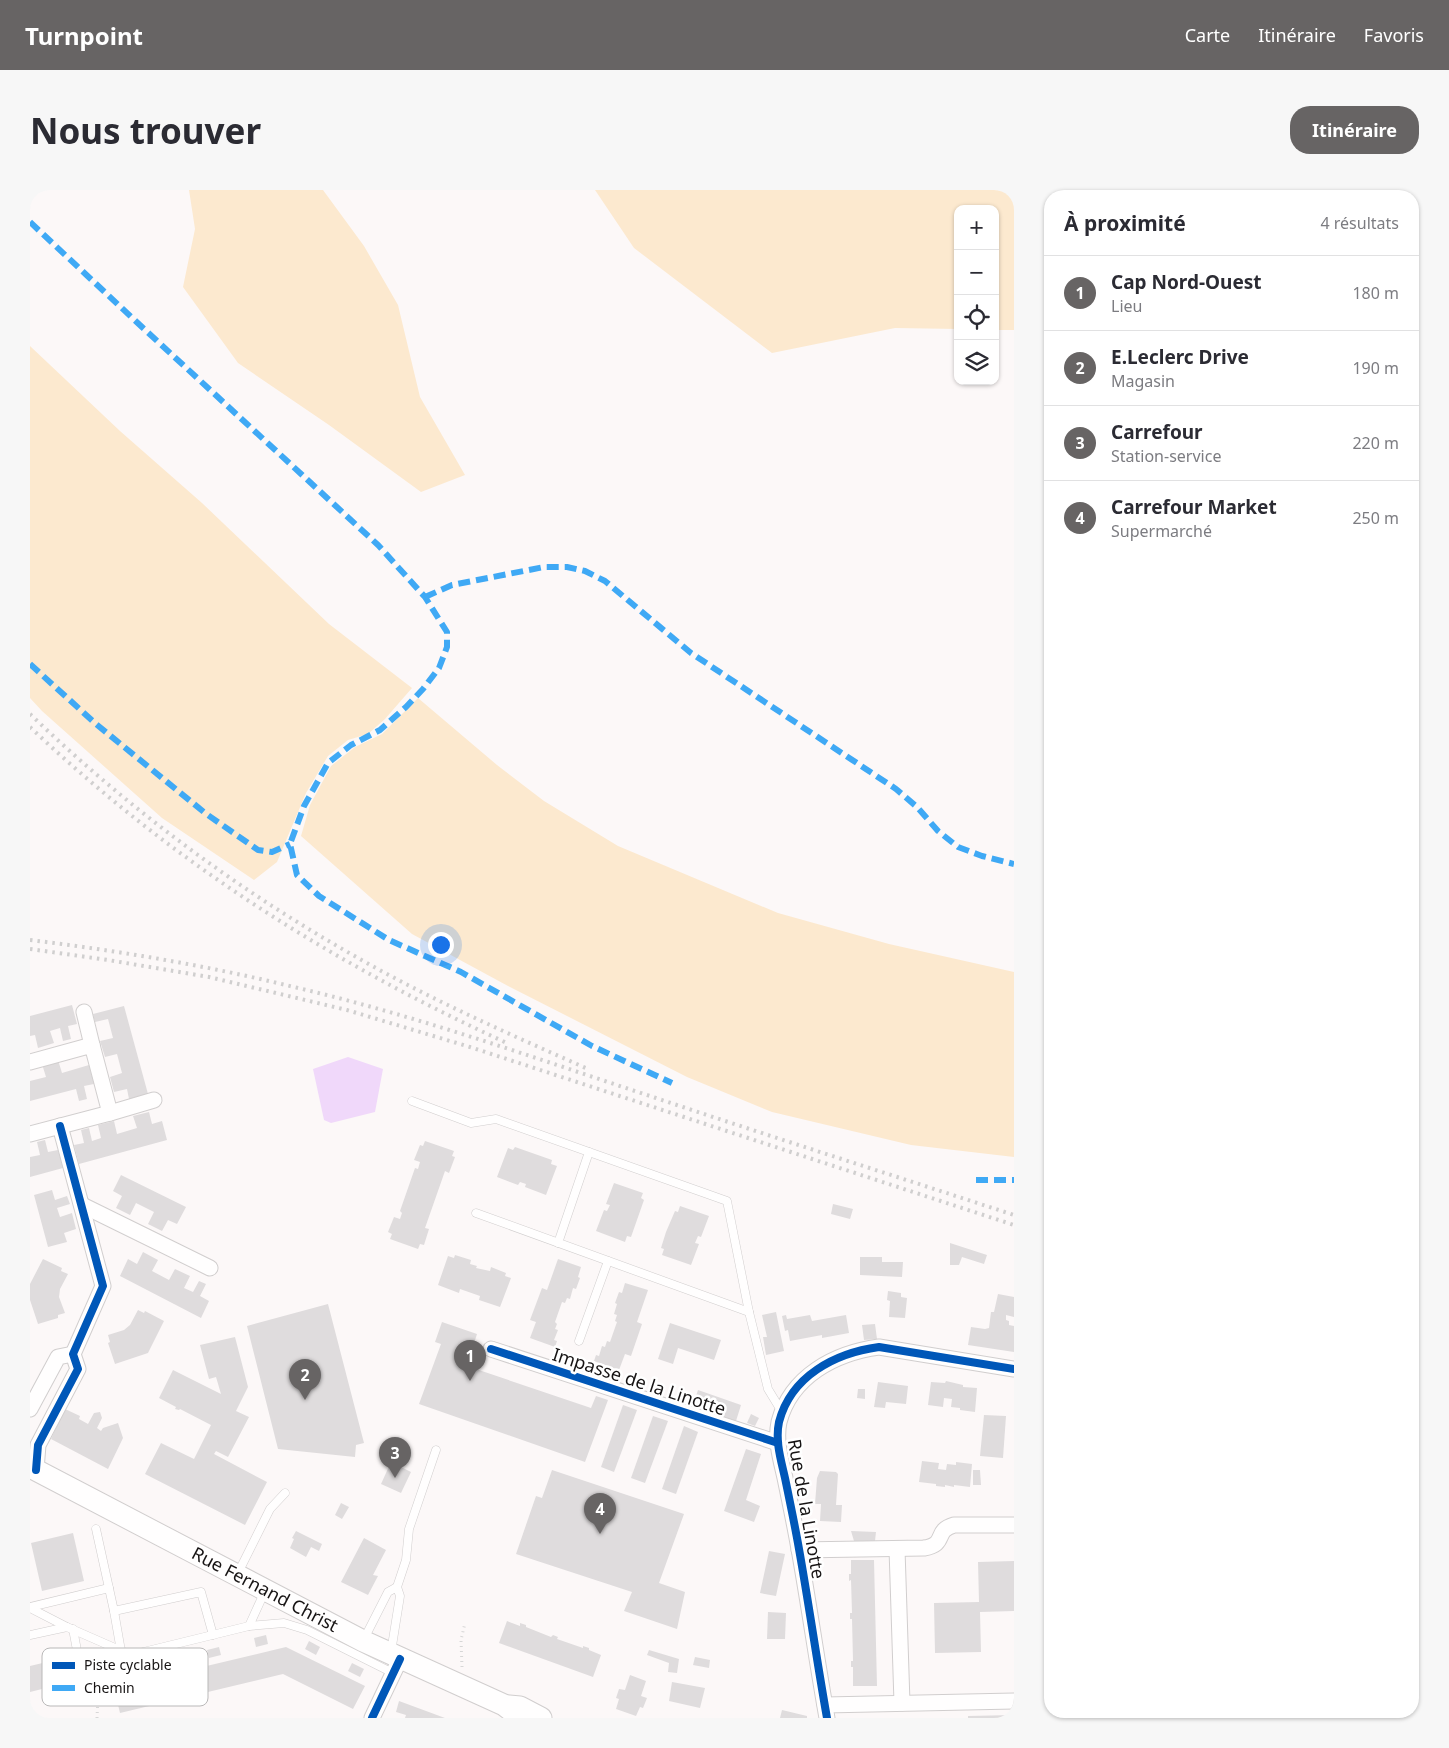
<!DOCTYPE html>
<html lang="fr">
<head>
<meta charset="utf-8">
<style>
	:root { --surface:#fff; --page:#f7f7f7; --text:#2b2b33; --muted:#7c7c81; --line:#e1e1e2; --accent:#676464 }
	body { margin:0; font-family:"Noto Sans",sans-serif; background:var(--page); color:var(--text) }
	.controls { position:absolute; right:15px; top:15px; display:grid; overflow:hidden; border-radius:10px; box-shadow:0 1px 4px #0004 }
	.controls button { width:45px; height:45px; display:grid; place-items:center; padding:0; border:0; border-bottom:1px solid var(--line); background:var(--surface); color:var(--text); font:25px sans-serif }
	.you { position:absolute; left:410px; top:754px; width:18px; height:18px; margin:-12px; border:4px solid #fff; border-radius:50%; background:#1a73e8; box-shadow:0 0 0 8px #1a73e833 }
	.badge { display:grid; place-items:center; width:32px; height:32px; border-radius:50%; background:var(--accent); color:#fff; font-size:16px; font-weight:700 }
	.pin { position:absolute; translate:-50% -41px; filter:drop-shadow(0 1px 2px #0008) }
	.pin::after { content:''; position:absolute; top:26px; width:18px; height:15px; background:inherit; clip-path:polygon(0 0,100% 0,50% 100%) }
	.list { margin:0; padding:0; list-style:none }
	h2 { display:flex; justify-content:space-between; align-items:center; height:65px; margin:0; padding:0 20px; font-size:21px }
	h2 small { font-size:16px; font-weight:400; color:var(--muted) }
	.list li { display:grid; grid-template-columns:32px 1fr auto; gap:15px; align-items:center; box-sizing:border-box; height:75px; padding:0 20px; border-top:1px solid var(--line) }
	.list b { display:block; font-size:19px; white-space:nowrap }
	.list p { margin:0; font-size:16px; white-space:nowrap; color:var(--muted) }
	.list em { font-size:16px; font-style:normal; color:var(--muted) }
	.icon { flex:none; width:28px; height:28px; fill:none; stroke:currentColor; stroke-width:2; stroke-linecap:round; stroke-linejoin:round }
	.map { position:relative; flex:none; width:984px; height:1528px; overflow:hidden; border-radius:20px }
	header { display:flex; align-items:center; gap:30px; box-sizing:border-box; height:70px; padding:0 25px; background:var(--accent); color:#fff }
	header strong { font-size:24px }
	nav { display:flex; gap:28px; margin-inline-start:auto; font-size:18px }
	.intro { display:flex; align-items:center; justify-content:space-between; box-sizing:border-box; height:120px; padding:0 30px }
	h1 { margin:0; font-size:35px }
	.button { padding:12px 22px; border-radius:20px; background:var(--accent); color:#fff; font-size:18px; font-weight:700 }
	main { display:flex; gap:30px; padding:0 30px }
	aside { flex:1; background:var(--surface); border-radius:20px; box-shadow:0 1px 4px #0004 }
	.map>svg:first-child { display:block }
	.green { fill:#fce9cf }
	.water { fill:#f0d8fa }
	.building { fill:#dfdcdd }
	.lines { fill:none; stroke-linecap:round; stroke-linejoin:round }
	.lane-casing { stroke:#d1cece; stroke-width:9 }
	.street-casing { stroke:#d1cece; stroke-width:17 }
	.secondary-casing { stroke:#d1cece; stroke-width:23 }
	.path { stroke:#d7d7d7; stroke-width:3; stroke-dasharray:1 4; stroke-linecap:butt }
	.lane { stroke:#fffefe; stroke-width:8 }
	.street { stroke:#fffefe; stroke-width:15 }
	.secondary { stroke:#fffefe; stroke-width:21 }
	.rail { stroke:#d0cfcf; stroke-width:4; stroke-dasharray:2.5 5; stroke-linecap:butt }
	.quiet { stroke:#3fa9f5; stroke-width:6; stroke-dasharray:12 6; stroke-linecap:butt }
	.cycleway-casing { stroke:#fff; stroke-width:11 }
	.cycleway { stroke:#0057b8; stroke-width:8 }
	.labels { text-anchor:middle; stroke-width:5; stroke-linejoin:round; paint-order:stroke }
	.street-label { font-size:18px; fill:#171414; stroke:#fff }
	.key { fill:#fff; stroke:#b9b8b8; stroke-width:1 }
	.key-label { font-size:14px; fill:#171414 }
</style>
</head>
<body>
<header>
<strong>Turnpoint</strong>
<nav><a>Carte</a><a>Itinéraire</a><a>Favoris</a></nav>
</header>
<div class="intro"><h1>Nous trouver</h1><a class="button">Itinéraire</a></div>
<main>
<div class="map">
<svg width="984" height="1528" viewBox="0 0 984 1528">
	<rect width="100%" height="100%" fill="#fcf8f8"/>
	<!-- green -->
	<g class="green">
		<path d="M159,0H293L334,56L368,115L390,207L435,285L391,302L299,235L208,173L153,97L165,39Z"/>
		<path d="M565,0H984V140H965V19H928V139L865,138L742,163L604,58Z"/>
		<path d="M0,156L90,241L172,313L299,434L382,498L355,529L338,544L318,550L298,566L276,603L247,672L224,690L132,628L12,521L0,508Z"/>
		<path d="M388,508L467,575L514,611L588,656L748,723L859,754L984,782V967L881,955L742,922L657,887L478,796L382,744L271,646L280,615L301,576L325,557L352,544Z"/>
	</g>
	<!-- water -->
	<path class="water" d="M318,867L353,879L345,922L301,933L294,930L283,879Z"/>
	<!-- building -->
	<g class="building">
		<path d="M42,815L47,834L38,836L41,849L33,851L30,838L20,841L24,853L8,858L5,845L0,846V826Z"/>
		<path d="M94,816L118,904L99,909L97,899L84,902L80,887L92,883L87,864L75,867L70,851L83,848L78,829L65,832L63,824Z"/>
		<path d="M28,870L32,883L59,875L64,894L54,896L57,909L49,911L46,899L0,911V891L16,887L12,874Z"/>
		<path d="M119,922L122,934L132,931L137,950L49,974L44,955L54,953L51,940L59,938L62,951L71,948L68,935L84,931L87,944L107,938L103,926Z"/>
		<path d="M15,950L18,962L28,960L33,978L0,987V967L10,965L7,952Z"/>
		<path d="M395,951L424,961L422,966L425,967L419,983L415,981L395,1038L399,1039L394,1055L390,1054L388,1059L360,1049L362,1044L358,1042L364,1027L370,1029L372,1023L370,1021L385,978L388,979L390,972L384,970L390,955L393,956Z"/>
		<path d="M485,957L522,970L521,974L527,976L516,1005L495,997L496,994L490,992L488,995L467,987L478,958L483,960Z"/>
		<path d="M91,985L156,1017L147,1034L138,1030L132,1041L118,1034L124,1022L106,1013L100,1025L86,1018L92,1006L83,1001Z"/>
		<path d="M584,993L613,1003L611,1008L614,1010L601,1047L597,1046L595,1052L566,1041L574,1020L577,1021L580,1015L576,1014Z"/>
		<path d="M22,1000L25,1010L37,1006L40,1014L27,1018L30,1027L42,1023L46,1039L34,1043L37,1052L18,1057L4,1005Z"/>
		<path d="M803,1014L823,1019L820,1029L801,1024Z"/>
		<path d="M650,1016L679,1026L671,1047L668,1046L665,1053L669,1054L661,1075L632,1065L634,1059L631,1058L636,1042L645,1021L648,1022Z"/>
		<path d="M920,1053L957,1065L954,1074L932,1067L929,1075H920Z"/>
		<path d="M113,1062L128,1070L122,1081L139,1090L145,1079L160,1086L154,1098L163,1102L169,1091L176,1094L170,1106L179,1111L171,1128L90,1086L98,1069L107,1074Z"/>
		<path d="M425,1065L441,1070L440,1074L447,1076L446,1078L460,1081L461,1077L476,1083L475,1086L481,1088L470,1117L449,1110L450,1106L430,1099L429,1103L408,1095L418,1066L424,1068Z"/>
		<path d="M830,1067H852V1072H873L872,1087L830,1085Z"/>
		<path d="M13,1069L32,1078L31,1081L38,1084L30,1099L29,1107L35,1123L28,1125V1128L8,1134L0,1110V1094Z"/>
		<path d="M528,1069L551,1077L548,1087L550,1088L546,1099L543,1098L540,1109L537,1108L535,1113L532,1112L525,1132L527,1134L525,1139L528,1140L524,1150L527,1151L525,1157L500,1148L506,1132L500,1130L512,1098L517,1100Z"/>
		<path d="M595,1093L618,1100L607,1132L612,1134L601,1166L595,1164L589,1180L564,1171L566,1165L569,1166L572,1156L575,1157L577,1151L580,1152L587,1132L585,1131L587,1125L584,1124L587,1114L585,1113L589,1102L592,1103Z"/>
		<path d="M858,1101L871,1103V1107L877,1108L875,1128L859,1127L860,1111L857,1110Z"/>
		<path d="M968,1104L984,1107V1127L976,1125V1130L979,1131V1135L984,1136V1162L938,1155L941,1137L955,1139L959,1138L961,1122H964Z"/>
		<path d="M298,1114L334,1253L326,1255L325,1267L248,1259L217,1136Z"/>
		<path d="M108,1120L114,1123L115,1121L134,1131L118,1163L85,1174L78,1153L80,1152L78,1145L94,1140L100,1135Z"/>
		<path d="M746,1122L754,1161L736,1165L733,1147H737L732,1125Z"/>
		<path d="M756,1125L757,1129L780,1125L782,1131L816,1125L819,1143L792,1148V1145L760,1151L758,1140L755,1141L752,1126Z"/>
		<path d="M412,1132L447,1144L437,1176L561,1218L566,1206L578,1210L555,1272L389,1214L411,1154L405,1152Z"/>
		<path d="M640,1133L691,1150L684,1170L648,1158L643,1174L628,1169Z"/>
		<path d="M845,1134L847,1149L834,1150L832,1135Z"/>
		<path d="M205,1147L218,1197L206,1221L219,1227L198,1267L186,1261L184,1264L237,1292L215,1335L115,1284L131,1253L164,1269L181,1235L150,1219L149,1220L145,1219L146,1217L129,1208L143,1180L191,1204L186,1187L179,1189L170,1155Z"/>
		<path d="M916,1191L933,1195V1197L947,1198L945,1222L930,1220V1218L921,1217L922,1209L914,1208L913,1217L898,1215L901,1192L915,1193Z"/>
		<path d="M848,1192L878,1196L876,1214L856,1212L855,1218L844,1217Z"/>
		<path d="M828,1199H835V1209L827,1208Z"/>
		<path d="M668,1200L711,1215L706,1231L666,1217L670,1208L666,1206Z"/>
		<path d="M593,1215L607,1220L584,1282L571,1277Z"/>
		<path d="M35,1219L50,1226L49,1229L58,1234L64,1223L70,1222L72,1228L67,1238L71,1241L73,1238L88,1233L93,1248L78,1279L21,1249Z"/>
		<path d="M721,1224L729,1228L725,1236L717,1233Z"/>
		<path d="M954,1225L976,1226L973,1268L950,1266Z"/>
		<path d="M623,1226L638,1231L615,1293L601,1288Z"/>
		<path d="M654,1236L668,1242L646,1304L632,1299Z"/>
		<path d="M716,1259L731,1264L716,1310L730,1316L724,1332L694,1321Z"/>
		<path d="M892,1271L909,1273L908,1279L916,1280L917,1274L926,1275V1272L942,1274L940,1297L924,1295V1297L915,1295V1297L906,1296V1294L889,1292Z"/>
		<path d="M361,1272L381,1282L371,1303L351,1294Z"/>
		<path d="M522,1280L654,1324L629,1393L655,1402L647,1439L594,1421L602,1402L486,1364L506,1306L512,1308Z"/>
		<path d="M943,1280H950L951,1295H943Z"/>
		<path d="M790,1281L806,1282L808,1284L806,1315H812L811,1332L790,1331L791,1314H785L787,1288Z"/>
		<path d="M311,1313L319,1317L312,1329L305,1325Z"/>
		<path d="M266,1341L292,1354L289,1361L281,1357L276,1367L260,1358L264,1349L262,1348Z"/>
		<path d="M821,1341L846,1342L845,1351H824Z"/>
		<path d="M43,1343L54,1391L12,1401L1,1353Z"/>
		<path d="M334,1348L356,1360L343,1385L348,1386L338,1405L311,1392Z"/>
		<path d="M739,1361L755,1364L746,1406L730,1403Z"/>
		<path d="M821,1370H844L847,1496H823V1477H821V1471H823L822,1429H820V1423H822L821,1390L819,1391V1384H821Z"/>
		<path d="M984,1371V1421L950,1422L951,1462L905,1463L904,1413L949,1412L948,1372Z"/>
		<path d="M738,1422L756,1423L755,1449H737Z"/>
		<path d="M477,1431L490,1436V1433L496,1435V1437L521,1447L523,1445L528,1447L527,1449L553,1458V1456L559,1458V1460L571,1465L563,1487L469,1453Z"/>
		<path d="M236,1445L238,1454L226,1457L224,1448Z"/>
		<path d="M279,1451L290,1457L286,1465L275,1459Z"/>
		<path d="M189,1457L191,1465L179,1468L177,1460Z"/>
		<path d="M256,1457L335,1496L323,1519L253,1484L90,1523L84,1498Z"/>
		<path d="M619,1460L649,1469L647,1483L638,1482L639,1473L617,1465Z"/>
		<path d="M665,1467L680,1470L679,1478L663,1475Z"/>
		<path d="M21,1471L28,1495L0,1502V1476Z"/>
		<path d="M322,1473L334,1479L330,1487L318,1481Z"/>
		<path d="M600,1485L616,1491L611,1506L617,1508L613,1518L610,1517L606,1526L586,1519L589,1509L586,1508L589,1499L595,1500Z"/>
		<path d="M642,1492L675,1498L670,1518L639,1511Z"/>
		<path d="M369,1511L415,1528H375L376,1525L366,1522Z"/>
		<path d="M752,1520L777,1526V1528H750Z"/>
		<path d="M984,1525V1528H938V1526Z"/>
	</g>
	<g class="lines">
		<defs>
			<g id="lane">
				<path d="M382,911L441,933L466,929L697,1011L719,1122L738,1199L752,1222"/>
				<path d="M446,1023L719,1122"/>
				<path d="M528,1053L559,962"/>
				<path d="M549,1151L578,1071"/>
				<path d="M66,1339L84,1421"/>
				<path d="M208,1383L240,1319L255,1303"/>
				<path d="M367,1397L376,1370L379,1339L406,1260"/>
				<path d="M0,1417L79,1398"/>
				<path d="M0,1418L37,1437"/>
				<path d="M219,1436L254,1433L277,1440L363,1483"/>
				<path d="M43,1439L49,1471L57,1475L101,1465"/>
				<path d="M0,1445L37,1437L101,1465L219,1436L235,1401"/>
				<path d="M333,1451L358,1402L367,1397L370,1406L361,1462"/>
				<path d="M91,1461L84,1421L171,1402L183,1445"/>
			</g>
			<g id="street">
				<path d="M54,822L62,855"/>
				<path d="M0,872L62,855L80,923L0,944"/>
				<path d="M80,923L124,910"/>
				<path d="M52,1015L180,1078"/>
				<path d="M461,1159L748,1253"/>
				<path d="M0,1219L28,1167L43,1164"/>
				<path d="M6,1280L8,1255L48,1179L43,1164L73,1096L30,936"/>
				<path d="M867,1359L872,1513"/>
				<path d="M769,1360L894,1358C918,1354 903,1341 924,1335H984"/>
				<path d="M795,1515L984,1511"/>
				<path d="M342,1528L370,1469"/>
				<path d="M797,1528C787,1472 779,1415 769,1359C765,1336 760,1312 755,1288C751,1270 745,1251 749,1232C761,1186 805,1163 849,1157L984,1179"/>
			</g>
			<g id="secondary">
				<path id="s1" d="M0,1277L333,1451L474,1515L491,1528"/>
				<path d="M479,1516L490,1517L511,1528"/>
			</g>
		</defs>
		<!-- lane casing -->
		<use href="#lane" class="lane-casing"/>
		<!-- street casing -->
		<use href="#street" class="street-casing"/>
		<!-- secondary casing -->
		<use href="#secondary" class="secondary-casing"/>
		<!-- path -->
		<g class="path">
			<path d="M432,1477L431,1450L435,1433"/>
			<path d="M67,1528L69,1484"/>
		</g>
		<!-- lane -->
		<use href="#lane" class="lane"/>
		<!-- street -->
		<use href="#street" class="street"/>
		<!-- secondary -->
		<use href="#secondary" class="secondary"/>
		<!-- rail -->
		<g class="rail">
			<path d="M0,524C104,624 220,709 346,778C415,816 486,847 558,879"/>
			<path d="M0,537C142,672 300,772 479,854"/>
			<path d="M0,750C90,761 180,776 268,798C387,826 502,867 617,905C739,946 862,985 984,1025"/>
			<path d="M0,759L78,770L179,787L317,820L440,857L984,1035"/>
		</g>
		<!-- quiet -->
		<g class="quiet">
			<path d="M0,32L112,137L348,355L395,407L417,442V457L409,478L393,499L376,517L350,540L321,555L298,573L274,616L260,654L267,685L289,706L359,750L431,782L562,856L642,893"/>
			<path d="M395,407L422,395L514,377H537L555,381L575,391L661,463L866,599L887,617L908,641L928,657L952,666L984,674"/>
			<path d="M0,474L66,534L175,623L228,660L242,662L260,654"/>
			<path d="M946,990H984"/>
		</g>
		<defs>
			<g id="cycleway">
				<path d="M461,1159L748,1253"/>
				<path d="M6,1280L8,1255L48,1179L43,1164L73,1096L30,936"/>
				<path d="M342,1528L370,1469"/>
				<path d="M797,1528C787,1472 779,1415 769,1359C765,1336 760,1312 755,1288C751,1270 745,1251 749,1232C761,1186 805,1163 849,1157L984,1179"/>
			</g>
		</defs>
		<!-- cycleway casing -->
		<use href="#cycleway" class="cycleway-casing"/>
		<!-- cycleway -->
		<use href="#cycleway" class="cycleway"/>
	</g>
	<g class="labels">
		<!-- street labels -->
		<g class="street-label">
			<text transform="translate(609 1192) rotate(18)" y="6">Impasse de la Linotte</text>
			<text transform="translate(776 1319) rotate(80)" y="6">Rue de la Linotte</text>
			<text dy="6" stroke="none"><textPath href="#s1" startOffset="265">Rue Fernand Christ</textPath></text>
		</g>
	</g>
	<!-- legend -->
	<rect x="12" y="1458" width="166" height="58" rx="8" class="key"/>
	<rect x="22" y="1472" width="23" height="7" fill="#0057b8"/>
	<rect x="22" y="1495" width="23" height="6" fill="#3fa9f5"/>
	<g class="key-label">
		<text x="54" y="1480">Piste cyclable</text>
		<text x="54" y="1503">Chemin</text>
	</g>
</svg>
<div class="controls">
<button>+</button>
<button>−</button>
<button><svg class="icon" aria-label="locate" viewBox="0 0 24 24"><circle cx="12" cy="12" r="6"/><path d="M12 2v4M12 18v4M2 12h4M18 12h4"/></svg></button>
<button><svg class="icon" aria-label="layers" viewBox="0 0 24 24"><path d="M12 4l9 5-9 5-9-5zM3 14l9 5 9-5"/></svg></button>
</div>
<div class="you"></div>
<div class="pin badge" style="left:440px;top:1191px">1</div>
<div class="pin badge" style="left:275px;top:1210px">2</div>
<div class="pin badge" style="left:365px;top:1288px">3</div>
<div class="pin badge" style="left:570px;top:1344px">4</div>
</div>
<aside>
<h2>À proximité<small>4 résultats</small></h2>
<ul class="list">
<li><span class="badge">1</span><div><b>Cap Nord-Ouest</b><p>Lieu</p></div><em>180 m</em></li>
<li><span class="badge">2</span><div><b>E.Leclerc Drive</b><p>Magasin</p></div><em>190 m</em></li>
<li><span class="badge">3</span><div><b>Carrefour</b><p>Station-service</p></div><em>220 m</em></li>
<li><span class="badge">4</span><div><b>Carrefour Market</b><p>Supermarché</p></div><em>250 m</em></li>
</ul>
</aside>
</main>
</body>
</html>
